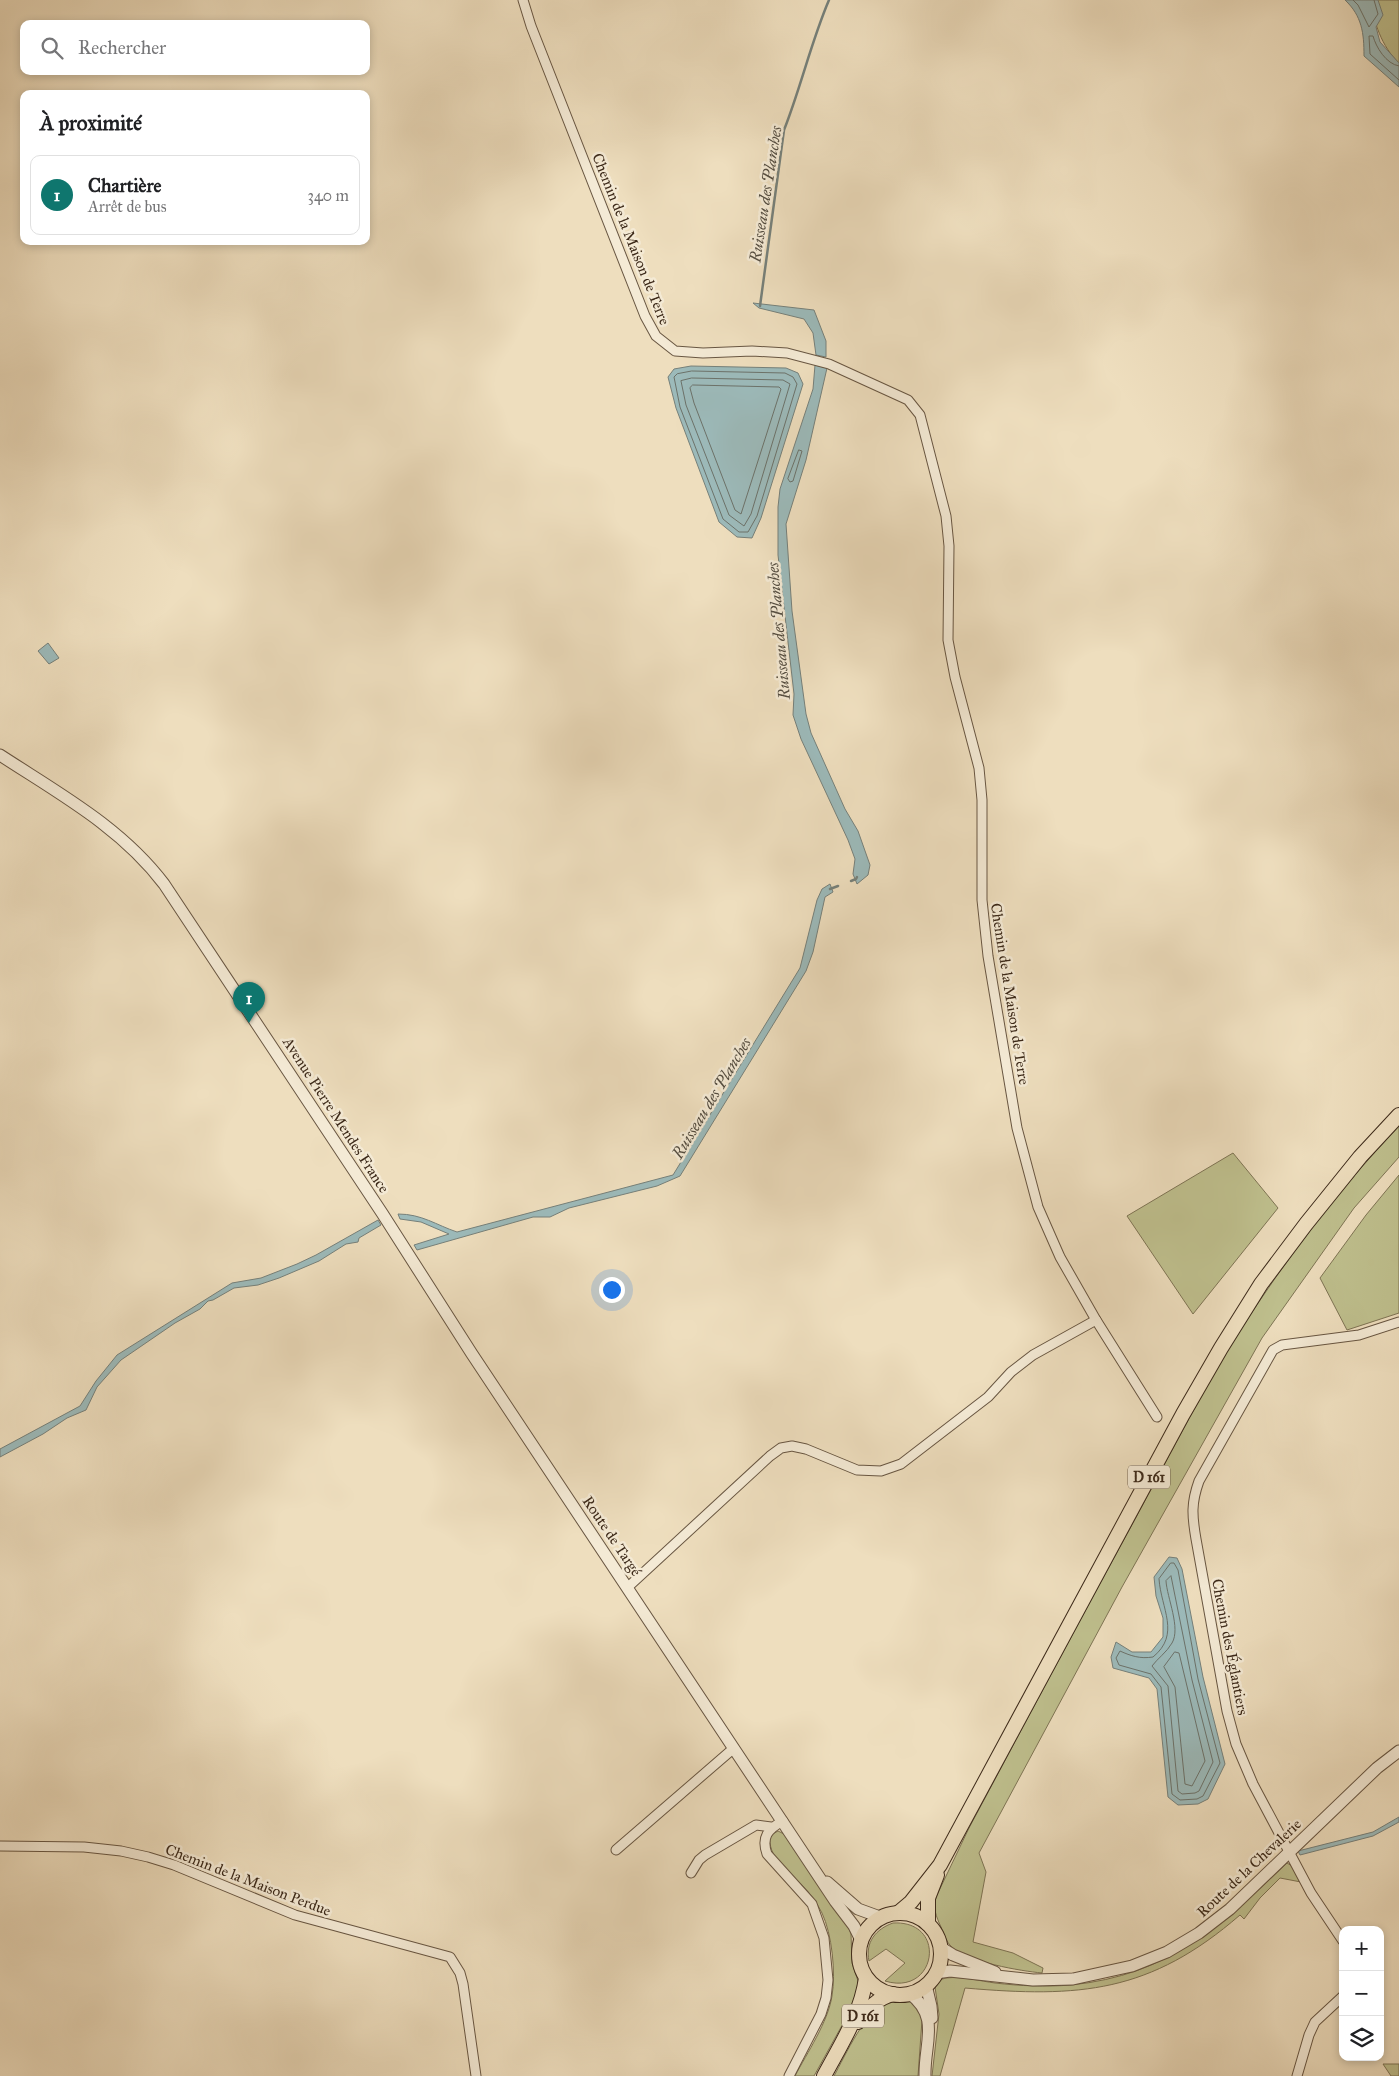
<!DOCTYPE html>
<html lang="fr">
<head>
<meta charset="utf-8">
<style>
	:root { --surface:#fff; --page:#f6f6f6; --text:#202124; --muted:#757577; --line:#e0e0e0; --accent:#0f766e }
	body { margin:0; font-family:"IM FELL Great Primer",serif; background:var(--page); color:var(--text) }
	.controls { position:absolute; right:15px; bottom:15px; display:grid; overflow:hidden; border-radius:10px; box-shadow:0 2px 8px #0003 }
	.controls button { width:45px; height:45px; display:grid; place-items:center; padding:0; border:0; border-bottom:1px solid var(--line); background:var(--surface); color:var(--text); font:25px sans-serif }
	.you { position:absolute; left:611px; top:1289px; width:18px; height:18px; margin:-12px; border:4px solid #fff; border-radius:50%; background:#1a73e8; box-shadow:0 0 0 8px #1a73e833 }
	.badge { display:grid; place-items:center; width:32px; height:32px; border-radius:50%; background:var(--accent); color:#fff; font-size:16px; font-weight:700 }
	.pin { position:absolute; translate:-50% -41px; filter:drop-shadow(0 1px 2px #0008) }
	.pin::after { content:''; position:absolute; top:26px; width:18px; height:15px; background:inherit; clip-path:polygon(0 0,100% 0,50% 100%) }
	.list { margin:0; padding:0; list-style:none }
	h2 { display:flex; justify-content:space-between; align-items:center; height:65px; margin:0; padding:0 20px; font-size:21px }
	h2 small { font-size:16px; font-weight:400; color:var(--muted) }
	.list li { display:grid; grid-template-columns:32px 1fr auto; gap:15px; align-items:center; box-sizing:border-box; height:80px; margin:0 10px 10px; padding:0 10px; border:1px solid var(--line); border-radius:10px }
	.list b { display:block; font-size:19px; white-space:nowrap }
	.list p { margin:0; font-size:16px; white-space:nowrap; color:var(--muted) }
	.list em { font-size:16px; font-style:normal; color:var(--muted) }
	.icon { flex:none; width:28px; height:28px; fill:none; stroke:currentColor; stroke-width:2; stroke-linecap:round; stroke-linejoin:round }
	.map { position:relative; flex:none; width:1399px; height:2076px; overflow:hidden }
	.search { position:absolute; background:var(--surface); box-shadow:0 2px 8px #0003; left:20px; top:20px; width:350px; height:55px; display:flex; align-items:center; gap:12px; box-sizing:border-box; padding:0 18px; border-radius:10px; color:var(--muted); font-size:19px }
	.panel { position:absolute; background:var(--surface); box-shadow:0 2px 8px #0003; left:20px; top:90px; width:350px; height:155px; border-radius:10px }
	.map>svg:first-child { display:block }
	.green { fill:#bfc08e; stroke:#7e7454 }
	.water { fill:#9cbaba; stroke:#76807a }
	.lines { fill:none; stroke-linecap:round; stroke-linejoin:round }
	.shore { stroke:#6c726a; stroke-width:1 }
	.stream { stroke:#76807a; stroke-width:2.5 }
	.minor-casing { stroke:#685642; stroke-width:11 }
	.tertiary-casing { stroke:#685642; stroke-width:13 }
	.primary-casing { stroke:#3c2919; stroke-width:16 }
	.minor { stroke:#f4ead5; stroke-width:9 }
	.tertiary { stroke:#f4ead5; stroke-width:11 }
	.primary { stroke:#eedebe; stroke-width:14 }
	.labels { text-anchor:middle; stroke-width:5; stroke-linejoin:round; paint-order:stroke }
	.shield { fill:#f4ead5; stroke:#736351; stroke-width:1 }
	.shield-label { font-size:14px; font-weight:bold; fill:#3c2919 }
	.street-label { font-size:15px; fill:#3c2919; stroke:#f4ead5 }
	.water-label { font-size:16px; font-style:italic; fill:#544d41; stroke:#f4ead5 }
</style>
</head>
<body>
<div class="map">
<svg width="1399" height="2076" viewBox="0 0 1399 2076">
	<rect width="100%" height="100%" fill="#eedebe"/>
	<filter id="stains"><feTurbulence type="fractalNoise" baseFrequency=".004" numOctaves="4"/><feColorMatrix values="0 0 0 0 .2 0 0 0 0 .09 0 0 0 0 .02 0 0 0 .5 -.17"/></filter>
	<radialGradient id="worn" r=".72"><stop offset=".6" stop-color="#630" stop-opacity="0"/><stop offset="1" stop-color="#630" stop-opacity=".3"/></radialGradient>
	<!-- green -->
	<g class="green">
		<path d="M1369,0H1399V63C1381,46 1375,23 1369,0Z"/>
		<path d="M1399,1126V1157L1354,1208L1262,1338L1122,1587L979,1853L986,1872L973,1942L1013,1953L1043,1968L1042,1973C1021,1971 967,1962 952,1947C946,1942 944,1934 941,1927C936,1916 933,1909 936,1897L969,1828C1024,1725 1078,1623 1134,1521C1168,1458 1201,1393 1239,1332C1286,1259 1339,1189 1399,1126Z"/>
		<path d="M1233,1153L1278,1208L1193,1314L1127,1216Z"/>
		<path d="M1399,1175V1313L1347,1330L1320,1278L1366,1215Z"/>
		<path d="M778,1831L786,1835L849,1929L851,1934L852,1963L858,1981L855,2002L814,2076H795C807,2053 828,2022 832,1996C836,1973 832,1934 822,1913C817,1903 810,1893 802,1885C790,1872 765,1856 771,1835Z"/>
		<path d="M1287,1863L1292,1866L1301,1882L1280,1878L1260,1898L1244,1919L1240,1915C1150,1993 1080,1998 965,1988L940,2076H932L939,2014L935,1987C937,1982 941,1979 946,1978C962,1976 980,1981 995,1983C1020,1986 1046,1987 1071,1985C1169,1975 1219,1927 1287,1863Z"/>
		<path d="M893,1923C948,1920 937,1997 885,1981L905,1963L886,1949L869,1961C865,1942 876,1929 893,1923Z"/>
		<path d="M900,2000L910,2001L917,2005L922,2020L918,2076H834C845,2056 866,2009 888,2001C891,2000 897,2001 900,2000Z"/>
		<path d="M1383,2064H1399V2076H1391Z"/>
	</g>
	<!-- water -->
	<g class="water">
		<path d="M1345,0H1378L1383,15L1376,27L1380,42L1399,63V87L1364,56C1364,33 1362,16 1345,0Z"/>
		<path d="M753,303L814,310L826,341V357L816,355L813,333L804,319L759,308Z"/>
		<path d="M815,365L827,368L806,460L786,524L792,611L806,714L811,733L845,809L858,831L870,865L868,875L857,884L853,874L855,859L848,840L801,739L793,715L794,694L778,555V507L780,489L813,389Z"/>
		<path d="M691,366L786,368L798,373L803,384L761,518L752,538L737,537L719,522L676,408L668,377L674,369Z"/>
		<path d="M48,643L59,658L49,664L38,651Z"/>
		<path d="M830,884L833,892L825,897L813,952L806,971L680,1176L657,1186L569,1208L550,1217H533L417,1250L414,1245L449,1234L421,1222L400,1219L398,1214C422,1214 436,1225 457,1232L673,1175L800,968L817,900L822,889Z"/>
		<path d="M378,1220L381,1225L359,1238L358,1242L346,1244L319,1261L279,1278L258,1285L234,1288L213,1300L208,1301L200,1309L175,1323L121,1360L97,1387L86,1410L67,1418L43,1434L0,1457V1449L80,1406L96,1381L117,1355L232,1283L261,1278L297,1264L316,1255Z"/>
		<path d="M1169,1557L1177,1558L1182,1569L1203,1677L1225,1764L1208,1799L1198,1804L1178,1805L1168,1797L1157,1689L1149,1678L1113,1668L1111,1657L1116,1642L1132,1652H1151L1163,1637V1618L1156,1596L1154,1577Z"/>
		<path d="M1399,1817V1822L1373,1836L1300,1855L1298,1851L1373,1832Z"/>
	</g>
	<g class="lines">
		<!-- shore -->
		<g class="shore">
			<path d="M1353,0L1358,5L1369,27L1378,14L1374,0"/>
			<path d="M1399,66C1386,64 1376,47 1373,36H1369L1370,54L1399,80"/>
			<path d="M692,371L785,373L793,377L797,384L757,516L748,532H739L723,519L680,407L674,377L677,374Z"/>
			<path d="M692,378L783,380L790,384L751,514L744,526L729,515L686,405L681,381Z"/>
			<path d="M693,385L779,387L781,389L741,514L735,510L694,403L690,388Z"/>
			<path d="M799,450L802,451L793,481L790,482L788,479Z"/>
			<path d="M1171,1563H1174L1178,1570L1198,1679L1220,1763L1203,1796L1197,1799L1180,1800L1172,1794L1161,1687L1151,1674L1119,1665L1116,1658L1120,1651C1131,1656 1140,1659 1153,1657C1181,1634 1161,1609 1159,1579Z"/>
			<path d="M1171,1576L1192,1680L1213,1762L1199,1791L1195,1793L1182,1794L1178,1791L1168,1686L1152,1666C1157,1659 1167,1652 1172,1643C1181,1628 1167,1598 1166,1581Z"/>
			<path d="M1175,1652L1179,1653L1205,1761L1192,1786L1185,1784L1175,1687L1164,1667Z"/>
		</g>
		<!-- stream -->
		<g class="stream">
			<path d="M760,306L784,130C801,87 811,42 829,0"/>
			<path d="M851,881L856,879L857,877"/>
			<path d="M830,889L838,886"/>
		</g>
		<defs>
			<g id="minor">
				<path d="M523,0L531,26L645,316L656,336L675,351L703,353L752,351L787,353L829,364L908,400L920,415L946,516L949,546L948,640L955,677L979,768L982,800V900L988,956L1017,1128L1038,1207L1060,1257L1096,1320L1157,1417"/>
				<path d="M628,1587L770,1456L781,1448L792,1446L806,1449L857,1470L881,1471L901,1464L988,1397L1011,1372L1033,1355L1096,1320"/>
				<path d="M783,1821C768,1829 761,1837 767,1854L812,1904L824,1938L828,1980L826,1998L821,2014L789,2076"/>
				<path d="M0,1846L84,1847L121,1851L148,1857L174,1865L295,1915L450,1957L460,1973L463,1984L476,2076"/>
				<path d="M616,1850L734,1748"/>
				<path d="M691,1873L699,1860L705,1855L756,1825L771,1827"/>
				<path d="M1343,1941L1311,1893L1253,1784L1236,1744L1227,1711L1196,1539C1192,1516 1191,1503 1199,1481L1273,1350L1282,1345L1359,1335L1399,1322"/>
				<path d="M1297,2076L1309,2035L1315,2022L1343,1996"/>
			</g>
			<g id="tertiary">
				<path d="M0,755C58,793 121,827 164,884L382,1213L472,1354L835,1901L854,1926L861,1940"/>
				<path d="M827,1882L858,1909L880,1917"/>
				<path d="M940,1947L953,1955L995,1972"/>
				<path d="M936,1973L950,1971L1033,1980L1073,1979L1132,1966L1167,1952L1199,1933L1230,1909L1377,1768L1399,1751"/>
				<path d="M926,1985L931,2006L932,2018"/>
				<path d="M909,1993C941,2017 924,2043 925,2076"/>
			</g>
			<g id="primary">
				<path d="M898,1913L911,1902L940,1865L1183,1414L1221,1348L1261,1284L1306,1224L1360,1157L1399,1115"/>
				<circle cx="900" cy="1954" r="41"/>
				<path d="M928,1924V1898L937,1875"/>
				<path d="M858,2022C868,2009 877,1998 893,1994"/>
				<path d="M824,2076C841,2044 861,2014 866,1978"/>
			</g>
		</defs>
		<!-- minor casing -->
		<use href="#minor" class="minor-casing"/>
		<!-- tertiary casing -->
		<use href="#tertiary" class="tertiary-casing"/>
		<!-- primary casing -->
		<use href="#primary" class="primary-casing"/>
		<!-- minor -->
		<use href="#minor" class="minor"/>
		<!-- tertiary -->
		<use href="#tertiary" class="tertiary"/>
		<!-- primary -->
		<use href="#primary" class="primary"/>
	</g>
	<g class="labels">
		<!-- shield labels -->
		<g class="shield">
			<rect x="1128" y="1465.5" width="42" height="23" rx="4"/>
			<rect x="842" y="2004.5" width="42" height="23" rx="4"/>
		</g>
		<g class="shield-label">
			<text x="1149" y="1482">D 161</text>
			<text x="863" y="2021">D 161</text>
		</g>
		<!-- street labels -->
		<g class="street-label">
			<text transform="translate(631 239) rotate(68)" y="5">Chemin de la Maison de Terre</text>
			<text transform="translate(1010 994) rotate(81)" y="5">Chemin de la Maison de Terre</text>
			<text transform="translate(336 1115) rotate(57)" y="5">Avenue Pierre Mendes France</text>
			<text transform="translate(612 1536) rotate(56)" y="5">Route de Targé</text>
			<text transform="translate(1230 1647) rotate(79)" y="5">Chemin des Églantiers</text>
			<text transform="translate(1249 1868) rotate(-43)" y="5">Route de la Chevalerie</text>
			<text transform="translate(248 1880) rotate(21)" y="5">Chemin de la Maison Perdue</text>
		</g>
		<!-- water labels -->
		<g class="water-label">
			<text transform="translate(765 194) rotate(-81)" y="6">Ruisseau des Planches</text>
			<text transform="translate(778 631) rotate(-95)" y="6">Ruisseau des Planches</text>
			<text transform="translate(711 1098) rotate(-59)" y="6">Ruisseau des Planches</text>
		</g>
	</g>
	<rect width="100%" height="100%" filter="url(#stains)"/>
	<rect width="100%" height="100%" fill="url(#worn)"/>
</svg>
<div class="controls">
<button>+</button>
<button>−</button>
<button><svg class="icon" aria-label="layers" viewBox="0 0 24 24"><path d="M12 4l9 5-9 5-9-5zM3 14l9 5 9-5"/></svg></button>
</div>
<div class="you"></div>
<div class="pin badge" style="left:249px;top:1023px">1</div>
<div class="search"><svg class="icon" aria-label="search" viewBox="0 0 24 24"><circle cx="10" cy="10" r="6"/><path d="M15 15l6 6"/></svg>Rechercher</div>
<section class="panel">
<h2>À proximité<small></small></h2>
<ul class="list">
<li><span class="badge">1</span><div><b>Chartière</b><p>Arrêt de bus</p></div><em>340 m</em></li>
</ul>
</section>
</div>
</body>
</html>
